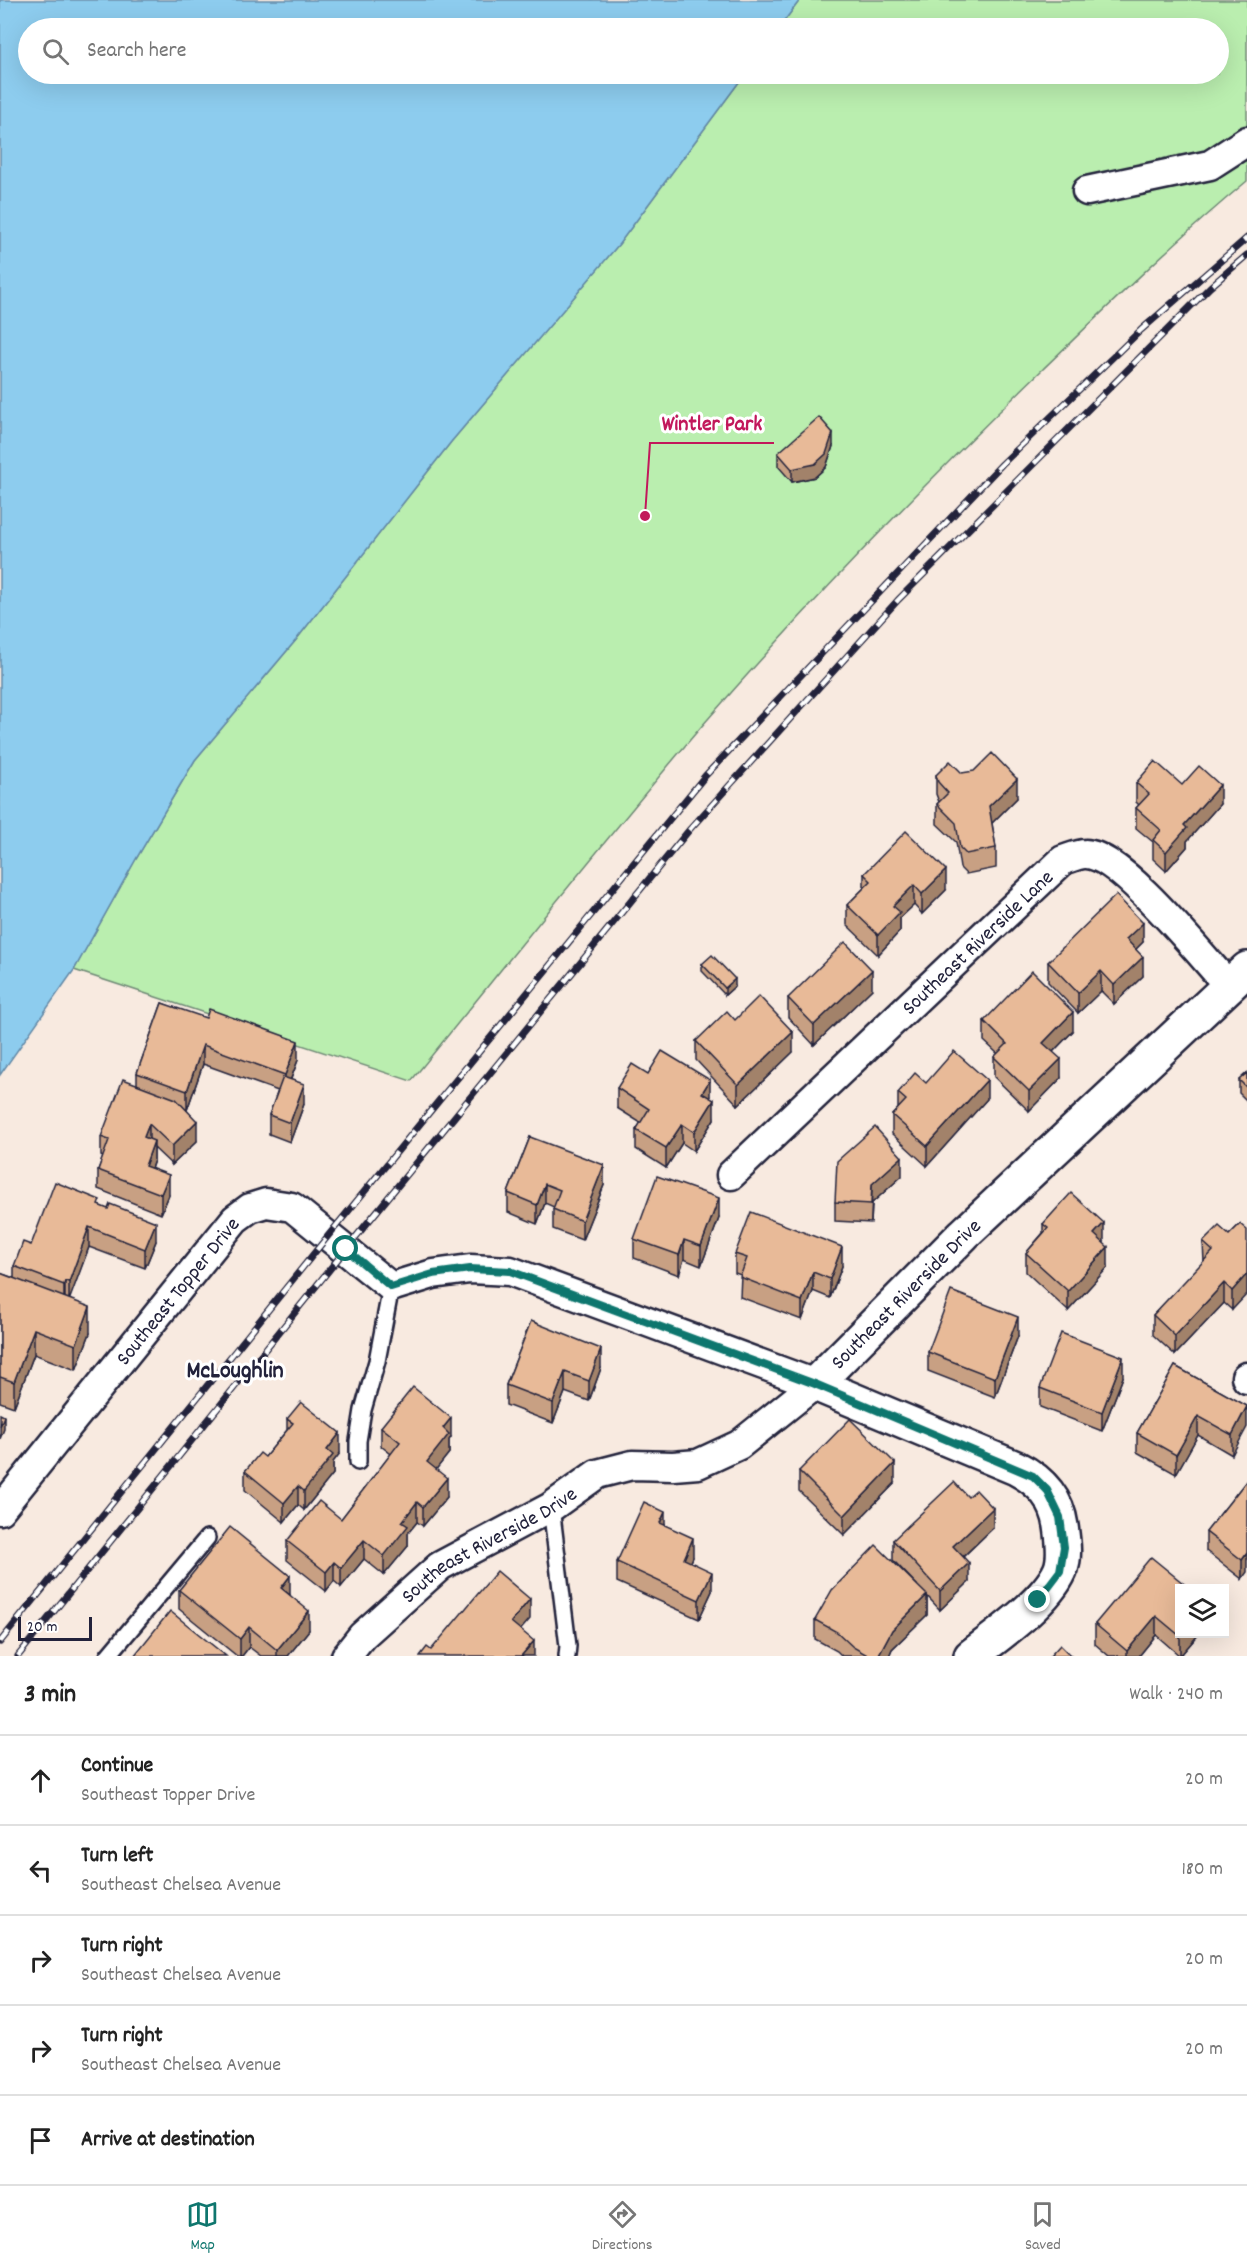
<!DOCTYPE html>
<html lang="en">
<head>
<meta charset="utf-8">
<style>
	:root { --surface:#fff; --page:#f2f2f2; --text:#222; --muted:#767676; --line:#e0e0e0; --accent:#0f766e }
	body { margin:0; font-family:Dekko,sans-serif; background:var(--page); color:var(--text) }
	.controls { position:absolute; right:18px; bottom:18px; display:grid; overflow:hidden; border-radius:0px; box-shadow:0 6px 24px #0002 }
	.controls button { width:54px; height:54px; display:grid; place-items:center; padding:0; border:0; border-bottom:2px solid var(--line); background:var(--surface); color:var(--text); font:30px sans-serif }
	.scale { position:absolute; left:18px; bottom:15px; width:74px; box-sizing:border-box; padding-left:6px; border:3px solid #22223b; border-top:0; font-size:16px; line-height:21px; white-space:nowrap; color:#22223b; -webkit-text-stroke:4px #fff; paint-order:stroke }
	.stop { position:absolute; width:18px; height:18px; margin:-14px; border:4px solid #0f766e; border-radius:50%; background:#fff }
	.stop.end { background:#0f766e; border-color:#fff; box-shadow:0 2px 6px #0008 }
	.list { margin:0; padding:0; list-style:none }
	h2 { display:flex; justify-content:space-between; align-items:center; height:78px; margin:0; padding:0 24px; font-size:26px }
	h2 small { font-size:20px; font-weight:400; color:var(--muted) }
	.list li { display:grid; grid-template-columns:39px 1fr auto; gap:18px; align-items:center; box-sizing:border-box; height:90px; padding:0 24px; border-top:2px solid var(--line) }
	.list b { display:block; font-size:22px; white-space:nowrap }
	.list p { margin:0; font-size:20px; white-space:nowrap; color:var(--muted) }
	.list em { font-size:20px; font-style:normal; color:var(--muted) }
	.icon { flex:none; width:33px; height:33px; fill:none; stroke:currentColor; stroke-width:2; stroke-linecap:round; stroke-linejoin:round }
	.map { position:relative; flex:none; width:1247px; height:1656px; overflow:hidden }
	.search { position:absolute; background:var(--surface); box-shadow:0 6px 24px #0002; left:18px; right:18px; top:18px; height:66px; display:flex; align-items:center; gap:15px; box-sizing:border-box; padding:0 21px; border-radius:33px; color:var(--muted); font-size:22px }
	.sheet { height:528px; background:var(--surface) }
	nav { display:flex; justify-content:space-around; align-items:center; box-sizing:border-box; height:84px; border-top:2px solid var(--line); background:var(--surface); font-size:16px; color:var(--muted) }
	nav a { display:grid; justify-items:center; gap:3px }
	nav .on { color:var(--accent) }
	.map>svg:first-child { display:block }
	.green { fill:#baeeaf; stroke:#6e8875; stroke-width:1.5 }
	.water { fill:#8dccee; stroke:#6288a6; stroke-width:1.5 }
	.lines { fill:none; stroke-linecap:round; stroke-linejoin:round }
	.lane-casing { stroke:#22223b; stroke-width:20 }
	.street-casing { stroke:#22223b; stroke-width:33 }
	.secondary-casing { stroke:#22223b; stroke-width:38 }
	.lane { stroke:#fff; stroke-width:15 }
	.street { stroke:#fff; stroke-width:28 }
	.secondary { stroke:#fff; stroke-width:33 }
	.rail-casing { stroke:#22223b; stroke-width:7 }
	.rail { stroke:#fff; stroke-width:4.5; stroke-dasharray:14; stroke-linecap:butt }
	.wall { fill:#c8a083; stroke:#22223b; stroke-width:1.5 }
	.shaded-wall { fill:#a2826a; stroke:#22223b; stroke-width:1.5 }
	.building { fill:#e8ba98; stroke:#22223b; stroke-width:1.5 }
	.route { stroke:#0f766e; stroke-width:8 }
	.labels { text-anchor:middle; stroke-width:6; stroke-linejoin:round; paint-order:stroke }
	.street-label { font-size:21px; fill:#22223b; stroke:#fff }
	.quarter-label { font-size:24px; font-weight:bold; fill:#22223b; stroke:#fff }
	.leader { fill:none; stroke:#c2185b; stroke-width:2 }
	.callout-dot { fill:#c2185b; stroke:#fff; stroke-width:2 }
	.callout-label { font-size:22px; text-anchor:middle; font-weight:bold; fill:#c2185b; stroke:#fff; stroke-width:6; stroke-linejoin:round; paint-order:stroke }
</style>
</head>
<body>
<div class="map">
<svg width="1247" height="1656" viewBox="0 0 1247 1656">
	<rect width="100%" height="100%" fill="#f8eae0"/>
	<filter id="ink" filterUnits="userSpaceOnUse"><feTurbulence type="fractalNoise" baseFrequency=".0167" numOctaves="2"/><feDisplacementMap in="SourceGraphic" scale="12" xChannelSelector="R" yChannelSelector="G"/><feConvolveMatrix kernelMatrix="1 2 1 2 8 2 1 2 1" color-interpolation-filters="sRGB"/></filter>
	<g filter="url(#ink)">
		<!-- green -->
		<path class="green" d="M800,0H1247V181C1176,240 1109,305 1043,369C924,484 809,603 701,727C602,843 507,963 411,1081L74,970L136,859L195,760L296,640L451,442L619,244L745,74H1218V28H779Z"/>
		<!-- water -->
		<path class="water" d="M0,0H800L779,28H28V74H745L619,244L451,442L296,640L195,760L136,859L74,970L0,1075Z"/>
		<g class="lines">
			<defs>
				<g id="lane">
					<path d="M358,1462V1441L363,1410L377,1361L391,1287"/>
					<path d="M551,1507L568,1646L567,1656"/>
					<path d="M108,1656L207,1538"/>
				</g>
				<g id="street">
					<path d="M1087,191L1210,165L1247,141"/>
					<path id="s1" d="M731,1175L1063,860C1070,858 1078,854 1085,854C1120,853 1204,959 1229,986"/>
					<path d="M1246,1377L1247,1379"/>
					<path id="s2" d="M0,1510L235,1219L250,1208L266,1203L292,1207L391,1287L433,1274L470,1269L510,1271L815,1384"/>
					<path id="s3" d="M346,1656L362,1636L440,1566L551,1507L597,1474L632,1465L673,1466L698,1464L739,1445L815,1384"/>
				</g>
				<g id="secondary">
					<path id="s4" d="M971,1656C997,1636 1046,1602 1060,1571C1066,1558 1063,1540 1061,1526C1057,1498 1040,1480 1016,1468L815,1384L964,1234L1247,969"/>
				</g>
			</defs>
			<!-- lane casing -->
			<use href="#lane" class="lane-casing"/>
			<!-- street casing -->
			<use href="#street" class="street-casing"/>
			<!-- secondary casing -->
			<use href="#secondary" class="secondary-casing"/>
			<!-- lane -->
			<use href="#lane" class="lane"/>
			<!-- street -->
			<use href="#street" class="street"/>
			<!-- secondary -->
			<use href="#secondary" class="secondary"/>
			<defs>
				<g id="rail">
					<path d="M0,1642L328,1236L705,776L1002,464L1141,330L1247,238"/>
					<path d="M18,1656L346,1249L690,829L898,600L1210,287L1247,255"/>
				</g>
			</defs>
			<!-- rail casing -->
			<use href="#rail" class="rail-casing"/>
			<!-- rail -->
			<use href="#rail" class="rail"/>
		</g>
		<!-- wall -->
		<g class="wall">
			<path d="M833,446L826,467L815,477L792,482L778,466V453Z"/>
			<path d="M962,773L1017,798L992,823L996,848V868L966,874L960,868L956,842L937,824V804L939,802L936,794V775Z"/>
			<path d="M1136,783L1220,804L1187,841V847L1166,871L1153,859V842L1136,828V808L1139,805L1136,802Z"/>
			<path d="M864,874L946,890L922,914L914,905L900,918V931L878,955L847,925V905L864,888Z"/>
			<path d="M1143,942L1136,949L1143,976L1114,1004L1101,991L1078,1013L1048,982V962Z"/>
			<path d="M702,964L735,986L725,995L702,971Z"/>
			<path d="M872,989L814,1045L788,1017V998Z"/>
			<path d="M162,1003L298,1060L291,1079L304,1104L290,1142L269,1134V1115L278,1091L203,1064L187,1110L197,1141L172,1165L154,1148V1160L151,1169L169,1195L161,1214L98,1189V1170L103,1157L101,1156V1137L137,1084V1073Z"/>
			<path d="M735,1020L793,1052L738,1105L696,1060V1041Z"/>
			<path d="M984,1021L1073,1031L1053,1052L1061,1078L1029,1111L994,1077V1057L998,1054L984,1041Z"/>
			<path d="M1247,1073V1101L1239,1093V1080Z"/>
			<path d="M648,1074L710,1097L714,1119L694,1151L682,1143L666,1168L636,1149V1130L641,1123L617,1108V1088Z"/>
			<path d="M926,1083L987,1099L927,1166L892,1134V1115L898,1109V1093Z"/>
			<path d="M530,1137L604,1185L582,1240L553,1229V1209L554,1207L545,1203L537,1224L508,1212V1193Z"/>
			<path d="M902,1176L872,1203L871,1223L835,1221V1202Z"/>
			<path d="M100,1206L156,1241L145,1268L89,1247L69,1299L90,1333L76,1370L34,1354L14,1407L0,1402V1273L14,1278V1266L31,1245Z"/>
			<path d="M719,1218L701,1266L684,1259L679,1275L634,1258V1239Z"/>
			<path d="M1043,1224L1104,1242L1103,1243L1108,1267L1068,1311L1026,1272V1253L1043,1233Z"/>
			<path d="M1240,1224L1232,1310L1224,1303L1175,1355L1153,1335V1315L1204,1262L1203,1242L1229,1235Z"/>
			<path d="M735,1254L842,1266L830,1298L813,1291L802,1320L740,1297L741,1275L735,1273Z"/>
			<path d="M531,1321L601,1368L589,1401L565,1392L553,1423L506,1405V1385Z"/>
			<path d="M1018,1336L995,1397L928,1371V1352Z"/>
			<path d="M1175,1366L1247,1406L1232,1455L1198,1435L1176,1474L1137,1452V1433Z"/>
			<path d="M1123,1377L1102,1431L1040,1407V1388Z"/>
			<path d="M287,1419L340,1453L333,1462V1474L304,1510L298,1505L284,1522L245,1490V1471L265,1457L287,1430Z"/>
			<path d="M381,1427L451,1437L449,1440V1453L436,1469L447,1497L423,1526L417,1522L408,1533V1546L384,1575L364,1559L341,1587L334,1581L326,1591L287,1560V1541L341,1519L391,1454L381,1446Z"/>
			<path d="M799,1471L895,1483L844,1535L799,1491Z"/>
			<path d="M1247,1480L1242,1579L1206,1551V1532Z"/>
			<path d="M665,1525L693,1557L691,1562L712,1591L699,1619L617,1582V1562Z"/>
			<path d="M993,1528L963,1557L969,1582L940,1610L927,1596V1615L892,1649L889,1656H842L837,1651L815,1639V1620L917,1585L893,1560V1540Z"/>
			<path d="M1189,1588L1199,1634L1180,1656L1156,1635L1139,1656H1109L1095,1644V1624Z"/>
			<path d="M179,1590L290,1595L309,1630L288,1656H261L249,1647L242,1656H237L179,1609Z"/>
		</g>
		<!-- shaded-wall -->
		<g class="shaded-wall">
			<path d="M833,433V446L826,467L815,477L792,482V469Z"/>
			<path d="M1017,779V798L989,826V806Z"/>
			<path d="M1220,785V804L1187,841V847L1166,871V852L1184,825Z"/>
			<path d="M946,870V890L922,914V894Z"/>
			<path d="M914,885V905L900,918V931L878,955V935L893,906Z"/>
			<path d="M1143,923V942L1126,959V939Z"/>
			<path d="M1143,957V976L1114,1004V985Z"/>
			<path d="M872,970V989L814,1045V1025Z"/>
			<path d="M1101,971V991L1078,1013V993Z"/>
			<path d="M735,979V986L725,995V988Z"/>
			<path d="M1073,1012V1031L1043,1062V1043Z"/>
			<path d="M793,1032V1052L738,1105V1085Z"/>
			<path d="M298,1041V1060L285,1094V1075Z"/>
			<path d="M203,1045V1064L187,1110V1091Z"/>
			<path d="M1061,1059V1078L1029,1111V1091Z"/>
			<path d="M710,1080V1100L702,1093Z"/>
			<path d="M987,1080V1099L927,1166V1146Z"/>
			<path d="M304,1084V1104L290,1142V1123Z"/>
			<path d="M714,1100V1119L694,1151V1132Z"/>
			<path d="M197,1121V1141L172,1165V1146Z"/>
			<path d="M149,1124V1143L144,1137Z"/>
			<path d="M682,1124V1143L666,1168V1148Z"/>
			<path d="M154,1141V1160L145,1185V1166Z"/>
			<path d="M902,1157V1176L872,1203L871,1223L872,1184Z"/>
			<path d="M604,1165V1185L582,1240V1221Z"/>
			<path d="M169,1175V1195L161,1214V1194Z"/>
			<path d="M545,1184V1203L537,1224V1205Z"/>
			<path d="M719,1198V1218L701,1266V1246Z"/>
			<path d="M156,1222V1241L145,1268V1249Z"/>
			<path d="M1104,1223V1242L1094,1254V1234Z"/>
			<path d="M89,1227V1247L69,1301V1282Z"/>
			<path d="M684,1240V1259L679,1275V1255Z"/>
			<path d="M842,1247V1266L830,1298V1279Z"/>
			<path d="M1108,1247V1267L1068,1311V1291Z"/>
			<path d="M813,1272V1291L802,1320V1301Z"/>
			<path d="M1247,1274V1294L1232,1310V1291Z"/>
			<path d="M65,1281V1300L64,1305V1285Z"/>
			<path d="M1224,1283V1303L1175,1355V1336Z"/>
			<path d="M90,1307V1333L76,1370V1345Z"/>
			<path d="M1018,1317V1336L995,1397V1378Z"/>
			<path d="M34,1329V1354L14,1407V1382Z"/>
			<path d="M601,1349V1368L589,1401V1381Z"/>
			<path d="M1123,1357V1377L1102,1431V1412Z"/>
			<path d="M565,1372V1392L553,1423V1403Z"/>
			<path d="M1247,1407V1427L1232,1455V1435Z"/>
			<path d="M4,1416V1429L0,1439V1426Z"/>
			<path d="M1198,1416V1435L1176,1474V1455Z"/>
			<path d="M451,1418V1437L449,1440V1453L427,1481V1462L443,1428Z"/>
			<path d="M340,1433V1453L333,1462V1474L304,1510V1491L327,1450Z"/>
			<path d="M895,1463V1483L844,1535V1516Z"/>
			<path d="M447,1478V1497L423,1526V1507Z"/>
			<path d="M298,1486V1505L284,1522V1503Z"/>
			<path d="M417,1502V1522L408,1533V1546L384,1575V1556L402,1522Z"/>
			<path d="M993,1508V1528L953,1566V1546Z"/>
			<path d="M665,1512V1531L660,1523Z"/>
			<path d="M693,1538V1557L684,1578V1559Z"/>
			<path d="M364,1540V1559L341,1587V1568Z"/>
			<path d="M1247,1553V1572L1242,1579V1560Z"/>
			<path d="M334,1562V1581L326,1591V1572Z"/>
			<path d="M969,1563V1582L940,1610V1591Z"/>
			<path d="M712,1572V1591L699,1619V1600Z"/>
			<path d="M290,1576V1595L281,1588Z"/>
			<path d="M927,1595V1615L892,1649L889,1656H878L892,1630Z"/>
			<path d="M530,1599V1619L511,1641V1622Z"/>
			<path d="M309,1611V1630L288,1656H277V1650Z"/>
			<path d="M1156,1616V1635L1139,1656H1127V1651Z"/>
			<path d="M249,1627V1647L242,1656H240V1639Z"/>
			<path d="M1182,1634H1199L1180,1656V1636Z"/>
			<path d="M534,1641V1656H521Z"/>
		</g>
		<!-- building -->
		<g class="building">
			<path d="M819,417L833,433L826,454L815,464L792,469L778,453Z"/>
			<path d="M992,753L1017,779L989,806L996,848L966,854L960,848L956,823L937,804L948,793L938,782L936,775L950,761L962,773L974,771Z"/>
			<path d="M1155,761L1182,785L1199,766L1220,785L1184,825L1187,828L1166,852L1153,840L1161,830L1136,808L1149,794L1136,783Z"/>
			<path d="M906,831L946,870L922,894L914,885L893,906L900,912L878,935L847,905L871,881L864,874Z"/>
			<path d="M1116,895L1143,923L1126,939L1143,957L1114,985L1101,971L1078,993L1048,962Z"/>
			<path d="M845,942L872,970L814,1025L788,998Z"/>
			<path d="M712,955L735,979L725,988L702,964Z"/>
			<path d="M1032,971L1073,1012L1043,1043L1061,1059L1029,1091L994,1057L1007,1044L984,1021Z"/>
			<path d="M759,996L793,1032L738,1085L696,1041L727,1011L735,1020Z"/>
			<path d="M162,1003L206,1018L209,1009L298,1041L285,1075L203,1045L187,1091L137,1073Z"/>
			<path d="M662,1051L710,1080L702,1093L714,1100L694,1132L682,1124L666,1148L636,1130L649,1109L617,1088L632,1064L648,1074Z"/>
			<path d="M954,1051L987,1080L927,1146L892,1115L906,1100L898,1093L915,1073L926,1083Z"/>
			<path d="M1247,1073V1088L1239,1080Z"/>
			<path d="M283,1077L304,1084L290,1123L269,1115Z"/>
			<path d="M123,1079L176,1099L197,1121L172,1146L149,1124L144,1137L154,1141L145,1166L169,1175L161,1194L98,1170L109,1140L101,1137Z"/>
			<path d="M875,1127L902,1157L872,1184L871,1204L835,1202L837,1161Z"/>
			<path d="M530,1137L604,1165L582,1221L553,1209L560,1190L545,1184L537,1205L508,1193Z"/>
			<path d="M657,1176L719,1198L701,1246L684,1240L679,1255L634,1239Z"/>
			<path d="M55,1182L100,1200L98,1205L108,1209L110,1204L156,1222L145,1249L89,1227L69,1282L65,1281L64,1285L14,1266L23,1242L31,1245Z"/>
			<path d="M1071,1193L1104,1223L1094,1234L1108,1247L1068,1291L1026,1253L1048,1228L1043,1224Z"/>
			<path d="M751,1212L842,1247L830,1279L813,1272L802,1301L740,1277L747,1258L735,1254Z"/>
			<path d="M1240,1224L1247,1230V1274L1232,1291L1224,1283L1175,1336L1153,1315L1213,1251L1203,1242L1219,1226L1229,1235Z"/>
			<path d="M0,1273L90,1307L76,1345L34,1329L14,1382L0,1377Z"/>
			<path d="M951,1291L1018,1317L995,1378L928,1352Z"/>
			<path d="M531,1321L601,1349L589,1381L565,1372L553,1403L506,1385Z"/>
			<path d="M1061,1333L1123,1357L1102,1412L1040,1388Z"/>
			<path d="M1175,1366L1247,1406L1232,1435L1198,1416L1176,1455L1137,1433Z"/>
			<path d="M413,1387L451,1418L443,1428L449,1434L427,1462L447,1478L423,1507L417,1502L402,1522L408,1526L384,1556L364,1540L341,1568L334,1562L326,1572L287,1541L319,1501L341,1519L400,1442L381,1427Z"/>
			<path d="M301,1402L340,1433L327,1450L333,1455L304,1491L298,1486L284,1503L245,1471L260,1453L265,1457L293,1423L287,1419Z"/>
			<path d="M0,1414L4,1416L0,1426Z"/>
			<path d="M850,1419L895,1463L844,1516L799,1471Z"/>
			<path d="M1247,1480V1553L1242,1560L1206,1532Z"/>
			<path d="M954,1482L968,1497L976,1490L993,1508L953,1546L969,1563L940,1591L893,1540Z"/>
			<path d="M644,1502L665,1512L660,1523L693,1538L684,1559L712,1572L699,1600L617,1562Z"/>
			<path d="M230,1527L290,1576L281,1588L309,1611L277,1650L249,1627L240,1639L179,1590Z"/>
			<path d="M876,1545L927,1595L892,1630L878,1656H869L853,1647L837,1632L815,1620L832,1590Z"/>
			<path d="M1151,1557L1189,1588H1179V1634H1182L1180,1636L1156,1616L1127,1651L1095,1624Z"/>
			<path d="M497,1571L530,1599L511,1622L534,1641L521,1656H420L427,1647L431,1650Z"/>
			<path d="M170,1611L226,1656H134Z"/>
			<path d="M1060,1645L1071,1656H1050Z"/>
		</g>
	</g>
	<g class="lines" filter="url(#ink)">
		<!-- route -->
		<path class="route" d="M346,1249L391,1287L433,1274L470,1269L510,1271L815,1384L1033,1476L1047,1490L1060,1517L1064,1547L1060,1571L1038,1600"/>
	</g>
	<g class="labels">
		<!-- street labels -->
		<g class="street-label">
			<text dy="7" stroke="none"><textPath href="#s1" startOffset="339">Southeast Riverside Lane</textPath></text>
			<text dy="7" stroke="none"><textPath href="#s2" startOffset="282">Southeast Topper Drive</textPath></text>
			<text dy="7" stroke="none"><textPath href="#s4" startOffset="592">Southeast Riverside Drive</textPath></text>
			<text dy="7" stroke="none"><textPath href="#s3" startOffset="183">Southeast Riverside Drive</textPath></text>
		</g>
		<!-- quarter labels -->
		<g class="quarter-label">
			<text x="235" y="1377">McLoughlin</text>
		</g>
	</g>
	<!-- callouts -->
	<path class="leader" d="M645 516L650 443H774"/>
	<circle class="callout-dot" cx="645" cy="516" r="6"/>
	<g class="callout-label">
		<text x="712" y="430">Wintler Park</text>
	</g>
</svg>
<div class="controls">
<button><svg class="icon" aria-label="layers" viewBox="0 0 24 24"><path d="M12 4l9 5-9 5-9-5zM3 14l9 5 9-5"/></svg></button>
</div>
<div class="scale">20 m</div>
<div class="stop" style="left:346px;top:1249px"></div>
<div class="stop end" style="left:1038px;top:1600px"></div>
<div class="search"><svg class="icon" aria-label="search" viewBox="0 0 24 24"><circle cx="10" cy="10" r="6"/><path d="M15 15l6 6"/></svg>Search here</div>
</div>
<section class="sheet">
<h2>3 min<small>Walk · 240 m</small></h2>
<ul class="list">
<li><svg class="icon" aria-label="ahead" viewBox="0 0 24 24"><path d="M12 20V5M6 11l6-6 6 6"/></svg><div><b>Continue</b><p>Southeast Topper Drive</p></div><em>20 m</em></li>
<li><svg class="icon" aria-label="left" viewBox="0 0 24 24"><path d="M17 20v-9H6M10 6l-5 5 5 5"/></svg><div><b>Turn left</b><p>Southeast Chelsea Avenue</p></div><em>180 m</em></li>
<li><svg class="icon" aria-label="right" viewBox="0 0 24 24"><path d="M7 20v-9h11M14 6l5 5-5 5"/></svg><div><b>Turn right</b><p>Southeast Chelsea Avenue</p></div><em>20 m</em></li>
<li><svg class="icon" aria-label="right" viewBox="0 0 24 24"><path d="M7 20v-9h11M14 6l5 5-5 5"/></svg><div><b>Turn right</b><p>Southeast Chelsea Avenue</p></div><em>20 m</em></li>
<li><svg class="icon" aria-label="arrive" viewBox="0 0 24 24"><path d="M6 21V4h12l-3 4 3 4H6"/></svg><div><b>Arrive at destination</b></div></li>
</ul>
</section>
<nav>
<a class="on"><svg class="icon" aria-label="map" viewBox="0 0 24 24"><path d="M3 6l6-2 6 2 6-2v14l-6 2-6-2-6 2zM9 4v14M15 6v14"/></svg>Map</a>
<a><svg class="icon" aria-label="directions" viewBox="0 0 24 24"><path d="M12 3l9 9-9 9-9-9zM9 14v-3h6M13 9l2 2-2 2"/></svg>Directions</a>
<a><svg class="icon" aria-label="saved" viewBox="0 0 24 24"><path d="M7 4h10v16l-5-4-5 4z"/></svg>Saved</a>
</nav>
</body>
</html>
